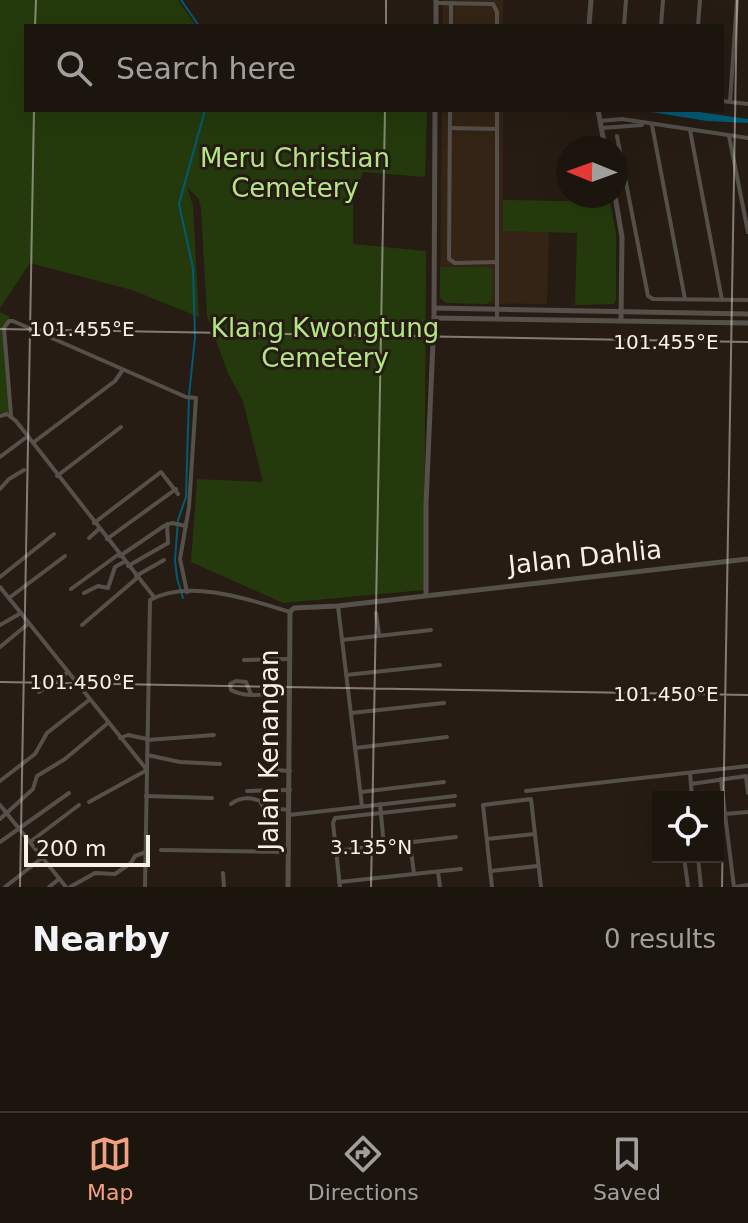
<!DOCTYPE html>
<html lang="en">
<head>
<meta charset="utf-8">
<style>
	:root { --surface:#1c150e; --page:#29221c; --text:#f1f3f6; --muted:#a09f9e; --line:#3a342e; --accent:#f1a17d }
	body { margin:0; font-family:"DejaVu Sans",sans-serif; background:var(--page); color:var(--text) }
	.controls { position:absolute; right:24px; bottom:24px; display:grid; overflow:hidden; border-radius:0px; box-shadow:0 8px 32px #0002 }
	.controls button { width:72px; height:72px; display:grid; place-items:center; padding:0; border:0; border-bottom:2px solid var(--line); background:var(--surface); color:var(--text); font:40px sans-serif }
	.compass { position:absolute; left:556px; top:136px; width:72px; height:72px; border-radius:50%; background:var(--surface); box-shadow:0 8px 32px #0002; rotate:271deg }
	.scale { position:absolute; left:24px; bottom:20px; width:126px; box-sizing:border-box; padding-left:8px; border:4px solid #f8f1ea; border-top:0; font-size:22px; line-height:28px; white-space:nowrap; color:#f8f1ea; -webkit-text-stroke:6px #261c13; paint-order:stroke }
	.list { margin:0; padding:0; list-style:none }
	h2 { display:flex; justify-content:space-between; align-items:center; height:104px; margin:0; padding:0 32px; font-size:34px }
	h2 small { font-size:26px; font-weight:400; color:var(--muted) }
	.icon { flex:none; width:44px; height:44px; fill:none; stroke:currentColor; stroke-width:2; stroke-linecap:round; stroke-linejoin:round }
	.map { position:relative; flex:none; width:748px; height:887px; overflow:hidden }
	.search { position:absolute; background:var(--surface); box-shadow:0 8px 32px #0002; left:24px; right:24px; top:24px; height:88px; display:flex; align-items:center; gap:20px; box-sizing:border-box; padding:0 28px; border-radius:0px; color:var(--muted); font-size:30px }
	.sheet { height:224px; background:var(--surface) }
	nav { display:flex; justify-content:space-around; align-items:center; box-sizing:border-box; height:112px; border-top:2px solid var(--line); background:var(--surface); font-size:22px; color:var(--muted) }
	nav a { display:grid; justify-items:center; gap:4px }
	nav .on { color:var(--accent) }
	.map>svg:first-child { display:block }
	.built { fill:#332415 }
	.green { fill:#243a0c }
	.water { fill:#005b77 }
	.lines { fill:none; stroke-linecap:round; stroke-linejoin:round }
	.stream { stroke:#005b77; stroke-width:2 }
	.minor { stroke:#56504b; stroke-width:4 }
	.tertiary { stroke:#56504b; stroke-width:5 }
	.ticks { fill:none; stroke:#f8f1ea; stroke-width:2; stroke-opacity:0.45 }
	.labels { text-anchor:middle; stroke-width:6; stroke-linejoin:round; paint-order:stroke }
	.park-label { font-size:26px; fill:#b2e584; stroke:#261c13 }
	.street-label { font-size:26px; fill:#f8f1ea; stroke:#261c13 }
	.ticks-label { font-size:20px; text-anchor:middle; fill:#f8f1ea; stroke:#261c13; stroke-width:6; stroke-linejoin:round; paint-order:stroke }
</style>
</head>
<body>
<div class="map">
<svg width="748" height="887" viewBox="0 0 748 887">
	<rect width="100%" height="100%" fill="#261c13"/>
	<!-- built -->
	<g class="built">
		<rect x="443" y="0" width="60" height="26"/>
		<path d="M442,110H503V231L549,232L547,304L446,303L440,298Z"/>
	</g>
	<!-- green -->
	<g class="green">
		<path d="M0,0H178L196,26H26V110H427L425,177L363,172L353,198V244L426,251L424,590L283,603L191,562L197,479L263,482L243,401L228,373L207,316L201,209L199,199L187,187L193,206L199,317L132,290L30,263L0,308Z"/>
		<path d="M503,200L610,202L616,233V300L614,304L575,305L577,233L503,231Z"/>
		<path d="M440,267H489L492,270V299L487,304L446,303L440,298Z"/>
		<path d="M0,312L10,317L2,327L10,407L8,412L0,413Z"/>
	</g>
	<!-- water -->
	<path class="water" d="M639,110H685L748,119V123L707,121Z"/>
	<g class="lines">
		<!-- stream -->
		<g class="stream">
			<path d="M181,0L199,26"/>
			<path d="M183,598L177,578L175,560L178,520L186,497L189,396L195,337L193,268L179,204L205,110"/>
		</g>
		<!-- minor -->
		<g class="minor">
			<path d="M436,3L493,4L497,12V26"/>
			<path d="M451,26V3"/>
			<path d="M624,26L626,0"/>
			<path d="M661,26L663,0"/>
			<path d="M698,26L700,0"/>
			<path d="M722,101L748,104"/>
			<path d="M730,102L737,0"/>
			<path d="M450,110L449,259L455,263L497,262"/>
			<path d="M497,110V318"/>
			<path d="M600,121L622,119L748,138"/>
			<path d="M652,125L685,299"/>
			<path d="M450,128L497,129"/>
			<path d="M602,128L642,125"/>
			<path d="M690,130L722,300"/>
			<path d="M617,136L648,296L653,299L748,300"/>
			<path d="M729,136L748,232"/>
			<path d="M11,415L4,328L9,321H13L186,397L196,398L189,507L180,559L187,592"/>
			<path d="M0,416L7,414L16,421L154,597"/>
			<path d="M34,442L115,381L122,371"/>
			<path d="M0,457L28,436"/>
			<path d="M57,476L121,427"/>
			<path d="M0,489L9,479L24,470"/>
			<path d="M94,523L161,472L178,494"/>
			<path d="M89,538L99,529"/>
			<path d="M107,539L176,489"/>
			<path d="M120,556L164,526L172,523L186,526"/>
			<path d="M128,566L168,543L167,524"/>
			<path d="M136,576L164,560"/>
			<path d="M0,577L54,534"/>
			<path d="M0,587L147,770L89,802"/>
			<path d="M71,589L119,554"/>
			<path d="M84,593L98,586L108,588L115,567L124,562"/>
			<path d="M9,598L65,556"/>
			<path d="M338,606L362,806"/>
			<path d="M376,613L379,634"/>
			<path d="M0,625L21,613"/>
			<path d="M82,625L137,578"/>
			<path d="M342,640L431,630"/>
			<path d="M0,647L29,623"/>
			<path d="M244,660L290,659"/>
			<path d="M346,675L440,665"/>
			<path d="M39,692L68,672"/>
			<path d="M251,694L246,682L236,681L230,684L231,690C246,699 274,693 290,693"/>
			<path d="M351,713L444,703"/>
			<path d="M120,738L128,735L147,739"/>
			<path d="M147,740L214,735"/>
			<path d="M355,748L447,737"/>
			<path d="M147,755L180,762L220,764"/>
			<path d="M259,769L290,771"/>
			<path d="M690,773L692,797"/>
			<path d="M721,779L725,814L748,812"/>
			<path d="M0,781L35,754L47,733L89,700"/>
			<path d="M691,784L746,776L748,793"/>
			<path d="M247,791L290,790"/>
			<path d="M526,791L748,766"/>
			<path d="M361,792L444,782"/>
			<path d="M146,796L212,798"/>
			<path d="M231,804C240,797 250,797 260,801L263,807L289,810"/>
			<path d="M380,804L384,846"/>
			<path d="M0,805L66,887"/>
			<path d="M725,814L734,887"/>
			<path d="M289,815L455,796"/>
			<path d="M0,819L33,789L37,776L65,759L108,723"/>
			<path d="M487,839L535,834"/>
			<path d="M0,842L69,793"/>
			<path d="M30,842L79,805"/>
			<path d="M410,843L414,874"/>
			<path d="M161,850L289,852"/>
			<path d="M335,851L456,837"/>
			<path d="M684,857L688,887"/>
			<path d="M698,857L701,887"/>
			<path d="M490,871L538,866"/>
			<path d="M438,872L440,887"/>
			<path d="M223,873L224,887"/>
			<path d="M339,882L461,869"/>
			<path d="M5,887L42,858"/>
			<path d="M49,887L59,879"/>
			<path d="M70,887L95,873L115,874L131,863L135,856L146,852"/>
			<path d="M145,887L150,600C189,578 251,600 290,612"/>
			<path d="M340,887L333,823L335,818L454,805"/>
			<path d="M492,887L483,805L531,799L541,887"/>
			<path d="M735,887L748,885"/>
		</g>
		<!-- tertiary -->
		<g class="tertiary">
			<path d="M436,26V0"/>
			<path d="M589,26L591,0"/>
			<path d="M598,110L605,148"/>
			<path d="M615,196L622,237L621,320"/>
			<path d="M434,308L748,314"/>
			<path d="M434,318L748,323"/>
			<path d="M426,595V504L434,318L435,110"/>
			<path d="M288,887L290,612L294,608L338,606L748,559"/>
		</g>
	</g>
	<!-- ticks -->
	<path class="ticks" d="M35,26L36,0M386,26V0M0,329L748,342M0,682L748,695M20,887L34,110M371,887L385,110M722,887L737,0"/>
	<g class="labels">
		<!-- park labels -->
		<g class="park-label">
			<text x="295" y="167">Meru Christian<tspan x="295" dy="30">Cemetery</tspan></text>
			<text x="325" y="337">Klang Kwongtung<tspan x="325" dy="30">Cemetery</tspan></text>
		</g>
		<!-- street labels -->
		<g class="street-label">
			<text transform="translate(585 557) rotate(-6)" y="9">Jalan Dahlia</text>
			<text transform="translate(269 750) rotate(-90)" y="9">Jalan Kenangan</text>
		</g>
	</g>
	<g class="ticks-label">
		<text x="82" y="336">101.455°E</text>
		<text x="666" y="349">101.455°E</text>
		<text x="82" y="689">101.450°E</text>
		<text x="666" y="701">101.450°E</text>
		<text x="371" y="854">3.135°N</text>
	</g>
</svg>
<div class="controls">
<button><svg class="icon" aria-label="locate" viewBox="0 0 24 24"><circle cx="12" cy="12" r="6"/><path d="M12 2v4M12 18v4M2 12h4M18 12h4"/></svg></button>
</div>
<svg class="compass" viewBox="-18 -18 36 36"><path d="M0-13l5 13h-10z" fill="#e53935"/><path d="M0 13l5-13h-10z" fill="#a09f9e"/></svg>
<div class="scale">200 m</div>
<div class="search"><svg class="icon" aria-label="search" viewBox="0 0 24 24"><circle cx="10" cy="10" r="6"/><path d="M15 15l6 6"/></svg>Search here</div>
</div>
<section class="sheet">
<h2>Nearby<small>0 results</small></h2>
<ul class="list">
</ul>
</section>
<nav>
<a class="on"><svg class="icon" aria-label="map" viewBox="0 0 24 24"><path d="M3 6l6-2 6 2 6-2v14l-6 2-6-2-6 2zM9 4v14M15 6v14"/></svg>Map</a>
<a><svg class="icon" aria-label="directions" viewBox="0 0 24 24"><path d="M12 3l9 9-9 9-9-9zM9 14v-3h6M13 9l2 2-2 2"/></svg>Directions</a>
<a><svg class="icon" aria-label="saved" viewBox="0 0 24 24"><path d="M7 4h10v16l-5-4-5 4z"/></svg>Saved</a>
</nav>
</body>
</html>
